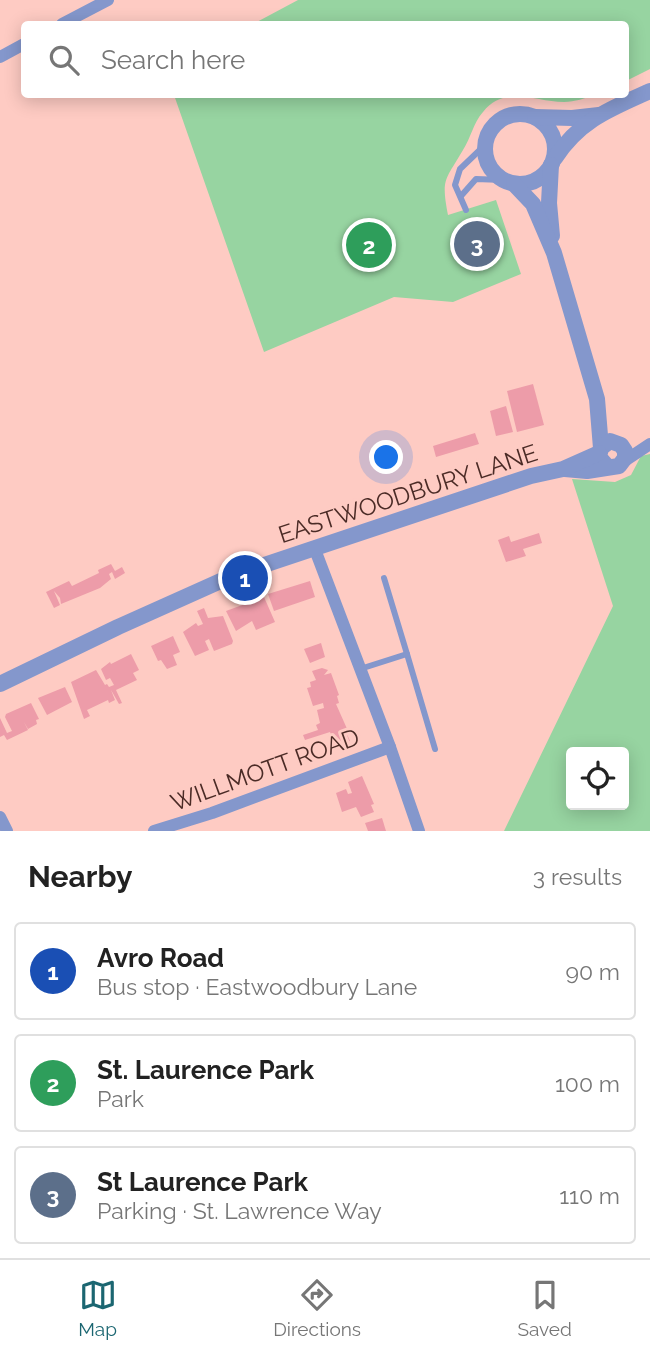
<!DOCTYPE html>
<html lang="en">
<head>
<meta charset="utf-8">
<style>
	:root { --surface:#fff; --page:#f2f2f2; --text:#222; --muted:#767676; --line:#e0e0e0; --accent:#1b6671 }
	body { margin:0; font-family:Raleway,sans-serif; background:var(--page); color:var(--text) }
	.controls { position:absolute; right:21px; bottom:21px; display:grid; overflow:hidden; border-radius:7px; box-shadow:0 4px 18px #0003 }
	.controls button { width:63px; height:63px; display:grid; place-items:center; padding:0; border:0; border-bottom:2px solid var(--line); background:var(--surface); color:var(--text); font:35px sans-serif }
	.you { position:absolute; left:387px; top:458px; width:24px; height:24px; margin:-18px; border:5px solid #fff; border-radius:50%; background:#1a73e8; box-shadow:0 0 0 10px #1a73e833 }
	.badge { display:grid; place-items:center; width:46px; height:46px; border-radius:50%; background:var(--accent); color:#fff; font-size:23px; font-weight:700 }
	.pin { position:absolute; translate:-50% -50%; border:4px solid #fff; box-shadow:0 2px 7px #0006 }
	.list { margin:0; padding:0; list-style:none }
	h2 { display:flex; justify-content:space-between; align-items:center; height:91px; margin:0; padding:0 28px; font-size:30px }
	h2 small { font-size:23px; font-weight:400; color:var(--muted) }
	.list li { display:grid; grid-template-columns:46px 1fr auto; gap:21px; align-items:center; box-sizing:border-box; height:98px; margin:0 14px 14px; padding:0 14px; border:2px solid var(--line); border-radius:7px }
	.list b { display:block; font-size:26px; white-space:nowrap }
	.list p { margin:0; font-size:23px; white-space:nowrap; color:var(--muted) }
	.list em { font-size:23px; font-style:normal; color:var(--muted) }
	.icon { flex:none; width:38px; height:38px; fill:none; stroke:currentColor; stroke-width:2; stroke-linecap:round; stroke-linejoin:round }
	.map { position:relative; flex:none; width:650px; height:831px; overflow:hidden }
	.search { position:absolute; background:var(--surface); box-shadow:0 4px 18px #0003; left:21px; right:21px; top:21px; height:77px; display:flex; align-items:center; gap:18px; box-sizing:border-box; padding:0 24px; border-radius:7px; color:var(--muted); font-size:26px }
	.sheet { height:427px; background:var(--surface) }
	nav { display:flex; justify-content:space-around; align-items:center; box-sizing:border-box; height:98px; border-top:2px solid var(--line); background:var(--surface); font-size:19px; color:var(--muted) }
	nav a { display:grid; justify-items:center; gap:4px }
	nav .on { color:var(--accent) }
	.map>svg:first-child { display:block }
	.green { fill:#97d4a1; fill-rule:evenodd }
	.building { fill:#ed9ca9 }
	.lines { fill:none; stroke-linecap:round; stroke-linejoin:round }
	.service { stroke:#8497cc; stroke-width:6 }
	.minor { stroke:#8497cc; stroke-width:12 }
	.tertiary { stroke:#8497cc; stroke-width:16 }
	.labels { text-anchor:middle; stroke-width:6; stroke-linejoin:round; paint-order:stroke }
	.street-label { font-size:24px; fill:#4b2b26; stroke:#fecbc3 }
</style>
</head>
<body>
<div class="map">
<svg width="650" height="831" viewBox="0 0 650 831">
	<rect width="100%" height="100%" fill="#fecbc3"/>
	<!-- green -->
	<g class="green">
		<path d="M298,0H650V69L626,81V24H253Z"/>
		<path d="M174,95H595C585,98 575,102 564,102C534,102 506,84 483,112C473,123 471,138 463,150C445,181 441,178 448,215L496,200L521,274L453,302L394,297L264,352Z"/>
		<path d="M650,454V831H504L613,606L572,479L615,482L631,475L641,456ZM571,752H624V805H571Z"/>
	</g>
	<!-- building -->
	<g class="building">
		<path d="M533,384L544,425L517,432L507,391Z"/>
		<path d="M506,406L513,432L496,436L490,411Z"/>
		<path d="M475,433L479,444L436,457L433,446Z"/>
		<path d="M539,533L542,543L523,549L526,556L506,562L498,540L509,536L511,542Z"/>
		<path d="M111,564L115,571L122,567L125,573L115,579L112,572L109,574L111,579L100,588L61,604L60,598L54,591L60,605L54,608L46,592L69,581L72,586L99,573L98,570Z"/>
		<path d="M310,581L315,597L274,611L268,594Z"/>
		<path d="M264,597L275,622L256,630L252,621L236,631L226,611Z"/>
		<path d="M204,608L208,618L223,616L233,641L232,644L214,651L209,639L205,641L209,650L195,656L183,632L196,623L198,626L203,624L197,611Z"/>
		<path d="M173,636L180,652L173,655L177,665L167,669L161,660L158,661L151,646Z"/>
		<path d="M321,643L325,657L310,663L304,649Z"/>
		<path d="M131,654L139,670L133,673L137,680L116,690L122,703L119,704L111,690L115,700L109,703L108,700L87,710L90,716L84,719L71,682L96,670L105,685L107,684L109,687L114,685L110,678L106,680L101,669L110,662L111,664Z"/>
		<path d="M322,668L328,670L324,675L331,673L339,695L337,696L339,703L336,704L348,731L346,732L350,741L335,746L330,732L305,740L303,735L318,730L316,725L320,723L317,710L324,708L323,703L313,706L307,688L311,687L310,682L316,680L312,671Z"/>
		<path d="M65,687L72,702L47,715L38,698Z"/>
		<path d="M31,703L39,719L36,720L37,724L28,729L24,722L28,730L7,740L4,735L0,737V718L7,733L12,731L5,717L6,714Z"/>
		<path d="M362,776L374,804L371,805L374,812L361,817L356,807L342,812L336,793L346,789L348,794L352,793L348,782Z"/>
		<path d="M382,818L386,831H368L365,823Z"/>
	</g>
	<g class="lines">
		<!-- service -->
		<g class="service">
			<path d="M461,196L476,179L503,180"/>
			<path d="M466,210L455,185L460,169L485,145"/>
			<path d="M384,578L407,654"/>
			<path d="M360,669L407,654L435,749"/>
		</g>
		<!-- minor -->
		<g class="minor">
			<path d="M62,24L108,0"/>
			<path d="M0,57L24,44"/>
			<path d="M623,462L650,444"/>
			<path d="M314,547L390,747L419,831"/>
			<path d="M0,817L7,831"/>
			<path d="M154,831L212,813L390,747"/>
		</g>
		<!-- tertiary -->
		<g class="tertiary">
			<circle cx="520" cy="149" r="35"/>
			<path d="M535,117L572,118L599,115"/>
			<path d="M555,158C580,120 610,109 650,91"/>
			<path d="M551,165L549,203L552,236"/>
			<path d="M514,184L533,204L554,253L597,399L601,448"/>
			<path d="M565,469L587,471L619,466L625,458V451L621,445L610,441L601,448L599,457L607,466"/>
			<path d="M0,684L118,627L234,575L531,476L563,469L599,453"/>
		</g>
	</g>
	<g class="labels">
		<!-- street labels -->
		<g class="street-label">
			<text transform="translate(408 494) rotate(-18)" y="8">EASTWOODBURY LANE</text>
			<text transform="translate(265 770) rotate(-20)" y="8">WILLMOTT ROAD</text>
		</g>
	</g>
</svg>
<div class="controls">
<button><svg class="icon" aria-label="locate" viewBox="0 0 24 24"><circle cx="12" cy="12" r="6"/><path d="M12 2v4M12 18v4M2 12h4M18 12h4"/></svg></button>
</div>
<div class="you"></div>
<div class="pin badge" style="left:245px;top:578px;background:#1a4fb4">1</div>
<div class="pin badge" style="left:369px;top:245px;background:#2e9e5b">2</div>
<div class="pin badge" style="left:477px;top:244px;background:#5c6f8a">3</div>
<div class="search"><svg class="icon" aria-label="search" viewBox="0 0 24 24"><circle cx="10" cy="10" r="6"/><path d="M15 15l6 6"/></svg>Search here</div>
</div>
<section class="sheet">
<h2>Nearby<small>3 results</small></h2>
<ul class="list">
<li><span class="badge" style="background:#1a4fb4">1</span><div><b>Avro Road</b><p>Bus stop · Eastwoodbury Lane</p></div><em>90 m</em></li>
<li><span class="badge" style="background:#2e9e5b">2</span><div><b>St. Laurence Park</b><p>Park</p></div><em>100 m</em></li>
<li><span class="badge" style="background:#5c6f8a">3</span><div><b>St Laurence Park</b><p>Parking · St. Lawrence Way</p></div><em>110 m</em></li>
</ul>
</section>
<nav>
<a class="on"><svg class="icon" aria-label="map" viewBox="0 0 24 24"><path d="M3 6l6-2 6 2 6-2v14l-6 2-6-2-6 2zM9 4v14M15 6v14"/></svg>Map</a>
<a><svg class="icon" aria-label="directions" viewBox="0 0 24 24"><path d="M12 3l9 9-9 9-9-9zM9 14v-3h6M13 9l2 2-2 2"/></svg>Directions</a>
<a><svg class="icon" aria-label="saved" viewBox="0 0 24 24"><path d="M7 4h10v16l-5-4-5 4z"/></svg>Saved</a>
</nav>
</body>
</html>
